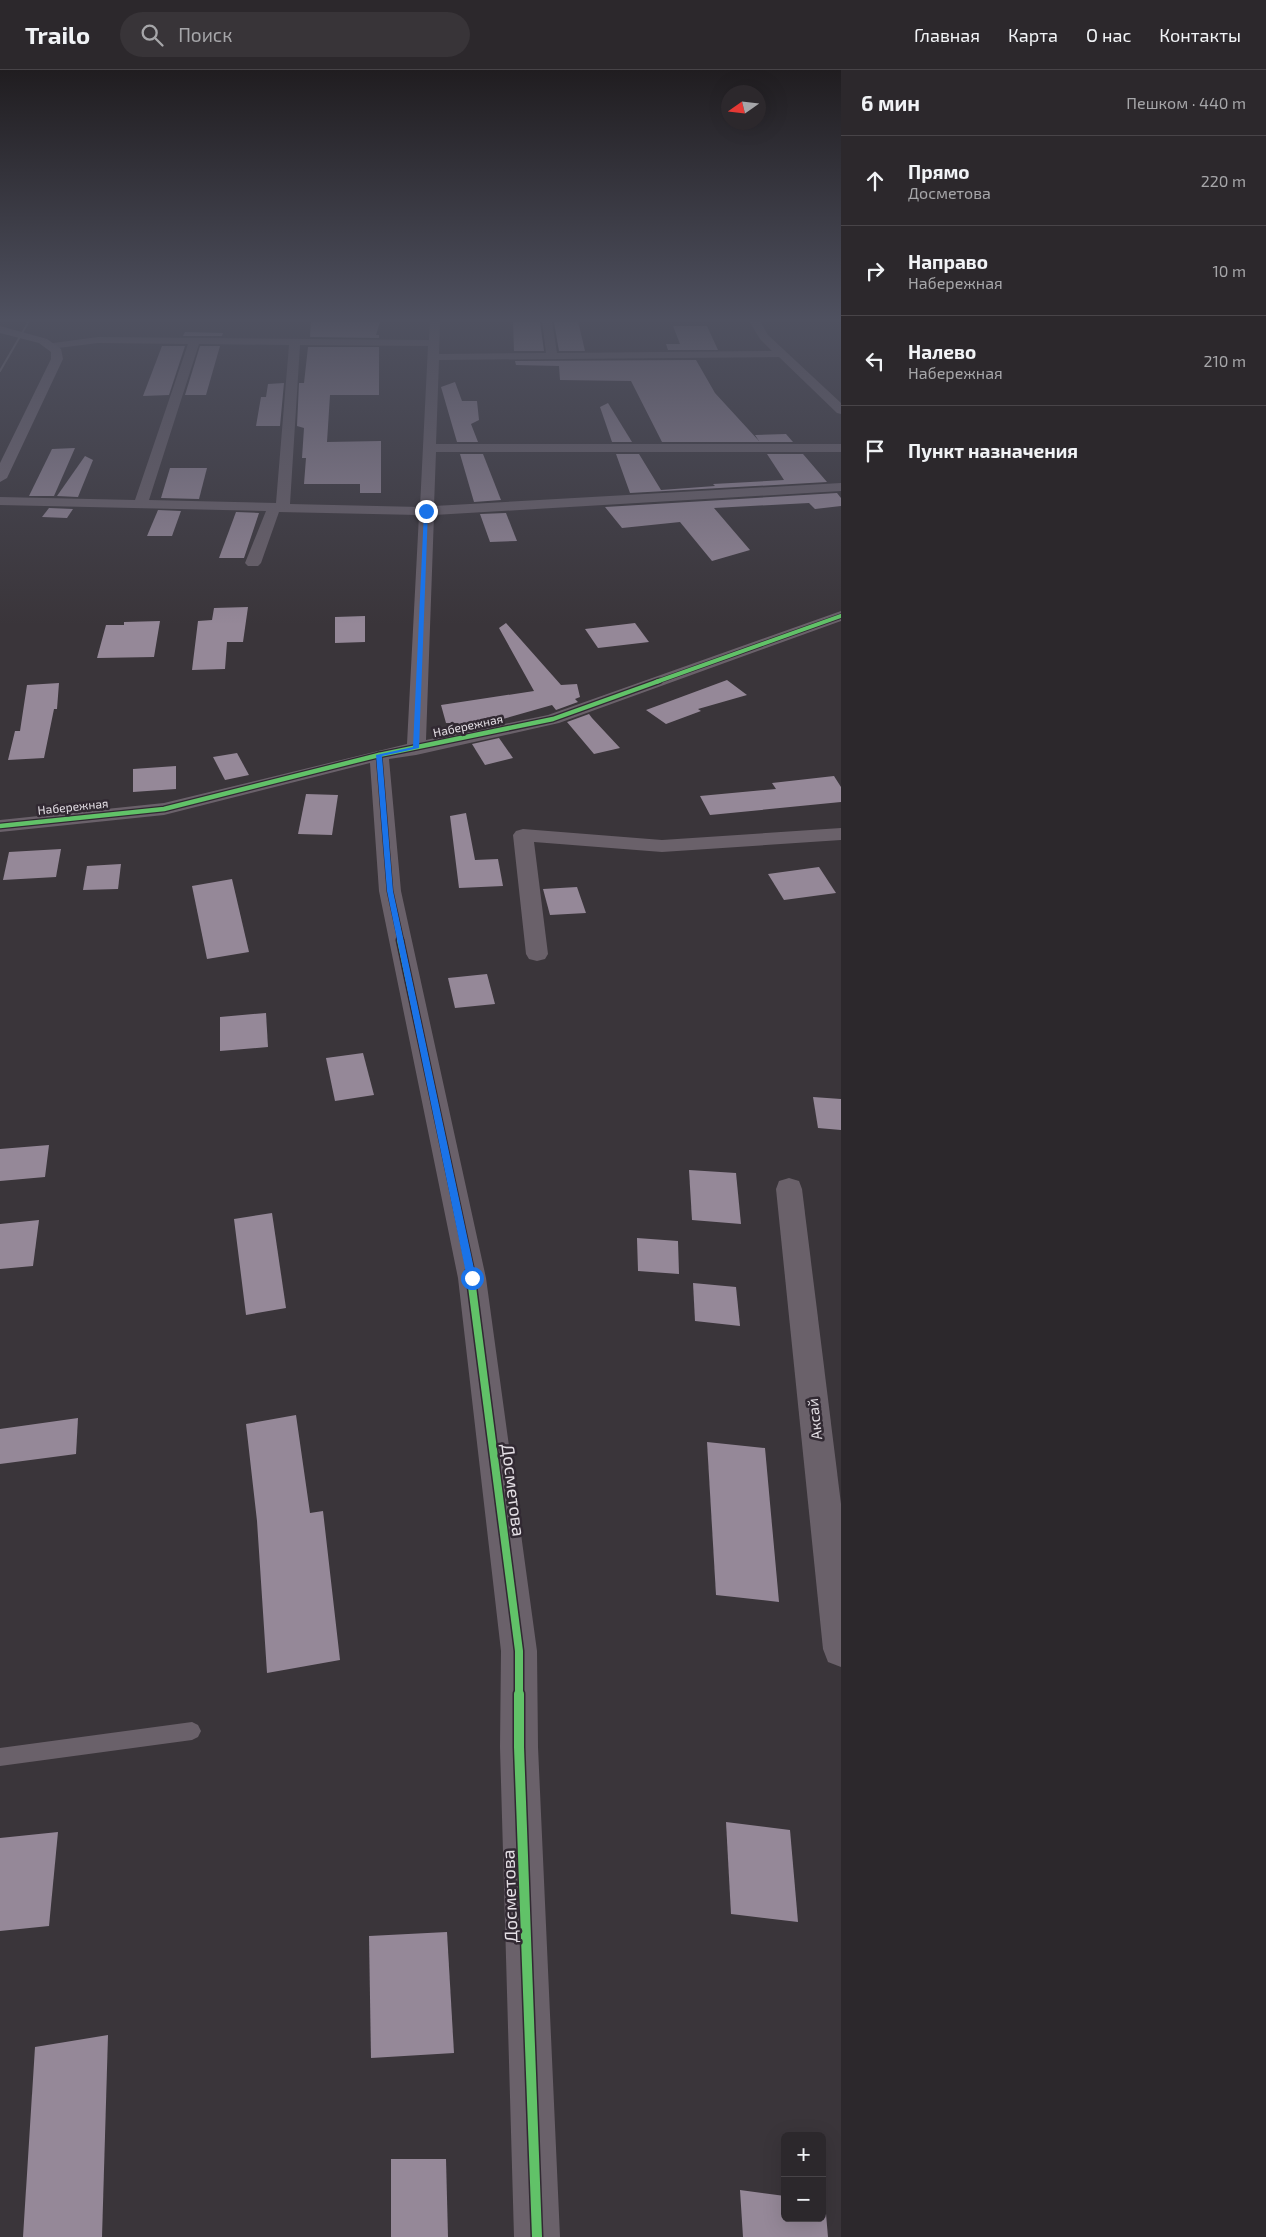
<!DOCTYPE html>
<html lang="ru">
<head>
<meta charset="utf-8">
<style>
	:root { --surface:#2c282c; --page:#383438; --text:#f1f3f6; --muted:#a6a6a9; --line:#484448 }
	body { margin:0; font-family:"Exo 2",sans-serif; background:var(--page); color:var(--text) }
	.controls { position:absolute; right:15px; bottom:15px; display:grid; overflow:hidden; border-radius:8px; box-shadow:0 5px 20px #0002 }
	.controls button { width:45px; height:45px; display:grid; place-items:center; padding:0; border:0; border-bottom:1px solid var(--line); background:var(--surface); color:var(--text); font:25px sans-serif }
	.compass { position:absolute; left:721px; top:15px; width:45px; height:45px; border-radius:50%; background:var(--surface); box-shadow:0 5px 20px #0002; rotate:256deg }
	.stop { position:absolute; width:15px; height:15px; margin:-11px; border:4px solid #1a73e8; border-radius:50%; background:#fff }
	.stop.end { background:#1a73e8; border-color:#fff; box-shadow:0 1px 5px #0008 }
	.list { margin:0; padding:0; list-style:none }
	h2 { display:flex; justify-content:space-between; align-items:center; height:65px; margin:0; padding:0 20px; font-size:21px }
	h2 small { font-size:16px; font-weight:400; color:var(--muted) }
	.list li { display:grid; grid-template-columns:32px 1fr auto; gap:15px; align-items:center; box-sizing:border-box; height:90px; padding:0 20px; border-top:1px solid var(--line) }
	.list b { display:block; font-size:19px; white-space:nowrap }
	.list p { margin:0; font-size:16px; white-space:nowrap; color:var(--muted) }
	.list em { font-size:16px; font-style:normal; color:var(--muted) }
	.icon { flex:none; width:28px; height:28px; fill:none; stroke:currentColor; stroke-width:2; stroke-linecap:round; stroke-linejoin:round }
	.map { position:relative; flex:none; width:841px; height:2167px; overflow:hidden }
	header { display:flex; align-items:center; gap:30px; box-sizing:border-box; height:70px; padding:0 25px; background:var(--surface); border-bottom:1px solid var(--line) }
	header strong { font-size:24px }
	nav { display:flex; gap:28px; margin-inline-start:auto; font-size:18px }
	.search { width:350px; height:45px; background:var(--page); display:flex; align-items:center; gap:12px; box-sizing:border-box; padding:0 18px; border-radius:28px; color:var(--muted); font-size:19px }
	main { display:flex }
	aside { flex:1; background:var(--surface) }
	.map>svg:first-child { display:block }
	.building { fill:#958898 }
	.lines { fill:none; stroke-linecap:round; stroke-linejoin:round }
	.lane { fill:#6a616a; fill-rule:evenodd }
	.street { fill:#6a616a; fill-rule:evenodd }
	.secondary { fill:#756b76; fill-rule:evenodd }
	.rail { stroke:#767177; stroke-width:2 }
	.cycleway-far4-casing { stroke:#312932; stroke-width:5.5 }
	.cycleway-far3-casing { stroke:#312932; stroke-width:7 }
	.cycleway-far2-casing { stroke:#312932; stroke-width:9 }
	.cycleway-far1-casing { stroke:#312932; stroke-width:11 }
	.cycleway-casing { stroke:#312932; stroke-width:13 }
	.cycleway-far4 { stroke:#61c268; stroke-width:4 }
	.cycleway-far3 { stroke:#61c268; stroke-width:4.5 }
	.cycleway-far2 { stroke:#61c268; stroke-width:6 }
	.cycleway-far1 { stroke:#61c268; stroke-width:8 }
	.cycleway { stroke:#61c268; stroke-width:10 }
	.route { fill:#1a73e8 }
	.labels { text-anchor:middle; stroke-width:5; stroke-linejoin:round; paint-order:stroke }
	.far-street-label { font-size:12px; fill:#e4dfe5; stroke:#312932 }
	.street-label { font-size:15px; fill:#e4dfe5; stroke:#312932 }
	.near-street-label { font-size:18px; fill:#e4dfe5; stroke:#312932 }
</style>
</head>
<body>
<header>
<strong>Trailo</strong>
<div class="search"><svg class="icon" aria-label="search" viewBox="0 0 24 24"><circle cx="10" cy="10" r="6"/><path d="M15 15l6 6"/></svg>Поиск</div>
<nav><a>Главная</a><a>Карта</a><a>О нас</a><a>Контакты</a></nav>
</header>
<main>
<div class="map">
<svg width="841" height="2167" viewBox="0 0 841 2167">
	<rect width="100%" height="100%" fill="#3a353a"/>
	<!-- building -->
	<g class="building">
		<path d="M311,251L380,252L376,265H379V268L310,267Z"/>
		<path d="M578,251L585,281H559L554,252Z"/>
		<path d="M513,252H540L544,281H514Z"/>
		<path d="M673,256H707L718,280H668L666,274H680Z"/>
		<path d="M185,262L223,263L222,266H183Z"/>
		<path d="M162,276H185L169,325L143,326Z"/>
		<path d="M200,276H220L206,325H185Z"/>
		<path d="M308,277H379V325H330L327,372L381,371V423H360V414H304L306,388H302L304,358L297,356L299,313H304Z"/>
		<path d="M696,290L715,323L759,371L755,365L786,364L793,372H662L631,311L560,310L559,296L516,295L515,291Z"/>
		<path d="M455,312L462,331H477L479,350L471,354L478,372H457L441,317Z"/>
		<path d="M284,313L280,356H256L261,327H266L268,314Z"/>
		<path d="M608,333L632,372H612L600,337Z"/>
		<path d="M75,378L54,426H29L52,379Z"/>
		<path d="M460,384H483L501,430L474,432Z"/>
		<path d="M616,384H639L661,420L715,416L713,414L784,410L767,384H803L827,412L630,423Z"/>
		<path d="M85,386L93,390L78,427L57,426Z"/>
		<path d="M170,398H207L199,429L161,428Z"/>
		<path d="M837,423L841,428V436L815,439L809,433L714,438L750,480L712,491L680,452L622,458L605,437Z"/>
		<path d="M49,438L73,439L67,448L42,447Z"/>
		<path d="M158,440L181,441L172,466H147Z"/>
		<path d="M236,442L259,443L244,488H219Z"/>
		<path d="M506,443L517,471L490,472L480,444Z"/>
		<path d="M248,537L243,572H227L225,599L192,600L198,551L212,550L214,538Z"/>
		<path d="M365,546V572L335,573V547Z"/>
		<path d="M160,551L154,587L97,588L106,555H124V552Z"/>
		<path d="M506,553L561,615L577,614L580,627L575,629L578,632L556,640L552,635L489,653L490,655L463,661L458,653H446L441,635L534,621L499,558Z"/>
		<path d="M635,553L649,572L598,578L585,559Z"/>
		<path d="M727,610L747,625L698,639L701,641L666,654L646,640Z"/>
		<path d="M59,613L57,639H54L44,688L8,690L15,661H20L27,615Z"/>
		<path d="M589,644L592,648L620,678L594,684L567,652Z"/>
		<path d="M499,668L513,688L485,695L472,674Z"/>
		<path d="M237,683L249,705L225,710L213,687Z"/>
		<path d="M176,696V719L133,722V699Z"/>
		<path d="M834,706L841,717V732L710,745L700,726L776,719L772,713Z"/>
		<path d="M306,724L338,725L332,765L298,764Z"/>
		<path d="M466,743L475,790L498,789L503,816L459,818L450,746Z"/>
		<path d="M61,779L56,807L3,810L9,782Z"/>
		<path d="M121,794L118,819L83,820L87,796Z"/>
		<path d="M819,797L836,823L784,830L768,804Z"/>
		<path d="M232,809L249,882L207,889L192,816Z"/>
		<path d="M577,817L586,843L550,845L543,819Z"/>
		<path d="M487,904L495,934L455,938L448,908Z"/>
		<path d="M266,943L268,977L220,981V947Z"/>
		<path d="M363,983L374,1025L335,1031L326,988Z"/>
		<path d="M813,1027L841,1029V1060L818,1058Z"/>
		<path d="M49,1075L45,1107L0,1111V1079Z"/>
		<path d="M689,1100L736,1103L741,1154L692,1150Z"/>
		<path d="M272,1143L286,1238L246,1245L234,1149Z"/>
		<path d="M39,1150L33,1196L0,1199V1154Z"/>
		<path d="M637,1168L678,1171L679,1204L638,1201Z"/>
		<path d="M693,1213L736,1217L740,1256L695,1251Z"/>
		<path d="M296,1345L310,1443L323,1441L340,1590L267,1603L257,1451L246,1354Z"/>
		<path d="M78,1348L76,1384L0,1394V1359Z"/>
		<path d="M707,1372L765,1378L779,1532L716,1525Z"/>
		<path d="M726,1752L790,1760L798,1852L731,1844Z"/>
		<path d="M58,1762L49,1856L0,1861V1768Z"/>
		<path d="M447,1862L454,1983L371,1988L369,1866Z"/>
		<path d="M108,1965L102,2167H23L35,1977Z"/>
		<path d="M391,2089H446L448,2167H391Z"/>
		<path d="M740,2120L785,2126V2148H822V2131L825,2132L828,2167H743Z"/>
	</g>
	<g class="lines">
		<!-- lane -->
		<path class="lane" d="M192,1652L198,1655L201,1661L198,1667L192,1670L0,1696V1678Z"/>
		<!-- street -->
		<g class="street">
			<path d="M430,251H440L439,284L546,283L542,251H552L557,283L772,281L760,269L749,251H760L768,265L841,333V344L837,343L779,287L439,290L436,374H841V382H436L434,436L841,413V421L434,445L426,670L548,645L841,541V551L559,653L416,685L389,689L401,821L486,1208L537,1581L538,1677L560,2167H514L500,1677L501,1581L458,1208L379,821L370,693L164,745L0,762V750L164,733L407,674L419,445L279,442L261,493L258,496H248L245,493L266,441L0,435V427L135,430L188,274L98,273L50,279L46,278L44,276L46,274L98,267L429,270ZM199,274L289,275L276,433L149,430ZM300,275L428,276L420,437L290,434Z"/>
			<path d="M841,758V770L662,782L534,772L548,884L545,889L537,891L529,889L526,884L513,765L516,761L523,759L662,770Z"/>
			<path d="M789,1108L799,1111L802,1119L841,1434V1597L828,1592L823,1579L776,1119L779,1111Z"/>
		</g>
		<!-- secondary -->
		<path class="secondary" d="M0,256L47,269L61,279L63,289L7,408L0,412V393L51,289V282L39,273L0,263Z"/>
		<!-- rail -->
		<path class="rail" d="M0,301L29,251"/>
		<defs>
			<path id="cycleway-far4" d="M656,612L841,546"/>
			<g id="cycleway-far3">
				<path d="M379,685L390,821L401,871"/>
				<path d="M0,756L164,739L379,685L553,649L659,611"/>
			</g>
			<path id="cycleway-far2" d="M400,870L471,1202"/>
			<path id="cycleway-far1" d="M470,1201L519,1581V1626"/>
			<path id="cycleway" d="M519,1624V1677L537,2167"/>
		</defs>
		<!-- cycleway-far4 casing -->
		<use href="#cycleway-far4" class="cycleway-far4-casing"/>
		<!-- cycleway-far3 casing -->
		<use href="#cycleway-far3" class="cycleway-far3-casing"/>
		<!-- cycleway-far2 casing -->
		<use href="#cycleway-far2" class="cycleway-far2-casing"/>
		<!-- cycleway-far1 casing -->
		<use href="#cycleway-far1" class="cycleway-far1-casing"/>
		<!-- cycleway casing -->
		<use href="#cycleway" class="cycleway-casing"/>
		<!-- cycleway-far4 -->
		<use href="#cycleway-far4" class="cycleway-far4"/>
		<!-- cycleway-far3 -->
		<use href="#cycleway-far3" class="cycleway-far3"/>
		<!-- cycleway-far2 -->
		<use href="#cycleway-far2" class="cycleway-far2"/>
		<!-- cycleway-far1 -->
		<use href="#cycleway-far1" class="cycleway-far1"/>
		<!-- cycleway -->
		<use href="#cycleway" class="cycleway"/>
	</g>
	<!-- sky -->
	<linearGradient id="sky" x2="0" y2="1"><stop stop-color="#201d20"/><stop offset="0.45" stop-color="#4f5160"/><stop offset="1" stop-color="#4f5160" stop-opacity="0"/></linearGradient>
	<rect width="841" height="555" fill="url(#sky)"/>
	<!-- route -->
	<path class="route" d="M426,440L428,441L419,678L382,686L393,821L476,1208L472,1211L467,1208L387,821L376,685L413,677L424,441Z"/>
	<g class="labels">
		<!-- far-street labels -->
		<g class="far-street-label">
			<text transform="translate(468 656) rotate(-12)" y="4">Набережная</text>
			<text transform="translate(73 737) rotate(-6)" y="4">Набережная</text>
		</g>
		<!-- street labels -->
		<g class="street-label">
			<text transform="translate(815 1349) rotate(-96)" y="5">Аксай</text>
		</g>
		<!-- near-street labels -->
		<g class="near-street-label">
			<text transform="translate(513 1420) rotate(83)" y="6">Досметова</text>
			<text transform="translate(510 1826) rotate(-92)" y="6">Досметова</text>
		</g>
	</g>
</svg>
<div class="controls">
<button>+</button>
<button>−</button>
</div>
<svg class="compass" viewBox="-18 -18 36 36"><path d="M0-13l5 13h-10z" fill="#e53935"/><path d="M0 13l5-13h-10z" fill="#a6a6a9"/></svg>
<div class="stop" style="left:472px;top:1208px"></div>
<div class="stop end" style="left:426px;top:441px"></div>
</div>
<aside>
<h2>6 мин<small>Пешком · 440 m</small></h2>
<ul class="list">
<li><svg class="icon" aria-label="ahead" viewBox="0 0 24 24"><path d="M12 20V5M6 11l6-6 6 6"/></svg><div><b>Прямо</b><p>Досметова</p></div><em>220 m</em></li>
<li><svg class="icon" aria-label="right" viewBox="0 0 24 24"><path d="M7 20v-9h11M14 6l5 5-5 5"/></svg><div><b>Направо</b><p>Набережная</p></div><em>10 m</em></li>
<li><svg class="icon" aria-label="left" viewBox="0 0 24 24"><path d="M17 20v-9H6M10 6l-5 5 5 5"/></svg><div><b>Налево</b><p>Набережная</p></div><em>210 m</em></li>
<li><svg class="icon" aria-label="arrive" viewBox="0 0 24 24"><path d="M6 21V4h12l-3 4 3 4H6"/></svg><div><b>Пункт назначения</b></div></li>
</ul>
</aside>
</main>
</body>
</html>
